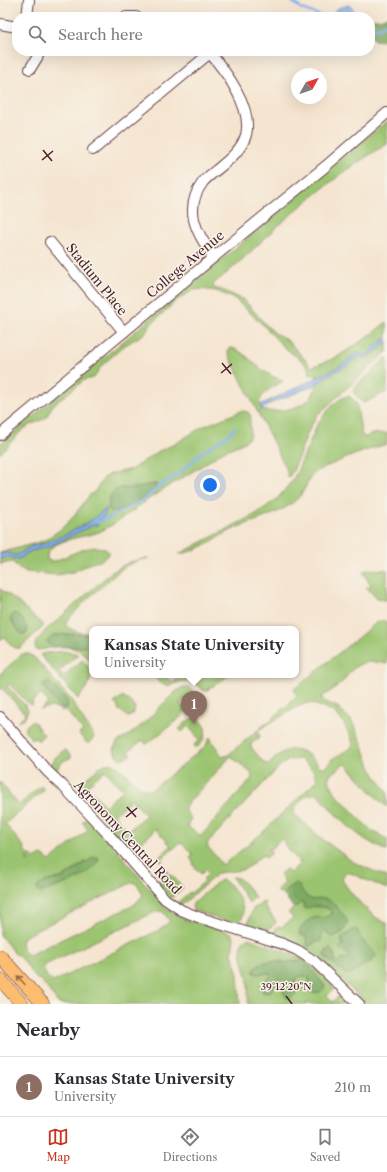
<!DOCTYPE html>
<html lang="en">
<head>
<meta charset="utf-8">
<style>
	:root { --surface:#fff; --page:#f7f7f7; --text:#2b2b33; --muted:#7c7c81; --line:#e1e1e2; --accent:#c8321e }
	body { margin:0; font-family:"Libre Caslon Text",serif; background:var(--page); color:var(--text) }
	.compass { position:absolute; left:291px; top:68px; width:36px; height:36px; border-radius:50%; background:var(--surface); box-shadow:0 4px 16px #0002; rotate:50deg }
	.you { position:absolute; left:210px; top:485px; width:14px; height:14px; margin:-10px; border:3px solid #fff; border-radius:50%; background:#1a73e8; box-shadow:0 0 0 6px #1a73e833 }
	.badge { display:grid; place-items:center; width:26px; height:26px; border-radius:50%; background:var(--accent); color:#fff; font-size:13px; font-weight:700 }
	.pin { position:absolute; translate:-50% -33px; filter:drop-shadow(0 1px 2px #0008) }
	.pin::after { content:''; position:absolute; top:21px; width:14px; height:12px; background:inherit; clip-path:polygon(0 0,100% 0,50% 100%) }
	.popup { position:absolute; left:89px; top:626px; width:210px; height:52px; box-sizing:border-box; display:grid; place-content:center; border-radius:8px; background:var(--surface); filter:drop-shadow(0 1px 3px #0005); font-size:13px; white-space:nowrap; color:var(--muted) }
	.popup b { font-size:15px; color:var(--text) }
	.popup::after { content:''; position:absolute; left:50%; top:100%; margin-left:-8px; border:8px solid transparent; border-top-color:var(--surface) }
	.list { margin:0; padding:0; list-style:none }
	h2 { display:flex; justify-content:space-between; align-items:center; height:52px; margin:0; padding:0 16px; font-size:17px }
	h2 small { font-size:13px; font-weight:400; color:var(--muted) }
	.list li { display:grid; grid-template-columns:26px 1fr auto; gap:12px; align-items:center; box-sizing:border-box; height:60px; padding:0 16px; border-top:1px solid var(--line) }
	.list b { display:block; font-size:15px; white-space:nowrap }
	.list p { margin:0; font-size:13px; white-space:nowrap; color:var(--muted) }
	.list em { font-size:13px; font-style:normal; color:var(--muted) }
	.icon { flex:none; width:22px; height:22px; fill:none; stroke:currentColor; stroke-width:2; stroke-linecap:round; stroke-linejoin:round }
	.map { position:relative; flex:none; width:387px; height:1004px; overflow:hidden }
	.search { position:absolute; background:var(--surface); box-shadow:0 4px 16px #0002; left:12px; right:12px; top:12px; height:44px; display:flex; align-items:center; gap:10px; box-sizing:border-box; padding:0 14px; border-radius:16px; color:var(--muted); font-size:15px }
	.sheet { height:112px; background:var(--surface) }
	nav { display:flex; justify-content:space-around; align-items:center; box-sizing:border-box; height:56px; border-top:1px solid var(--line); background:var(--surface); font-size:11px; color:var(--muted) }
	nav a { display:grid; justify-items:center; gap:2px }
	nav .on { color:var(--accent) }
	.map>svg:first-child { display:block }
	.green { fill:#9bc470; stroke:#72724e; fill-rule:evenodd }
	.forest { fill:#7caa62; stroke:#636446 }
	.water { fill:#7eafea; stroke:#64678a }
	.lines { fill:none; stroke-linecap:round; stroke-linejoin:round }
	.stream { stroke:#7eafea; stroke-width:2.5 }
	.minor-casing { stroke:#643d44; stroke-width:12 }
	.major-casing { stroke:#643d44; stroke-width:14 }
	.minor { stroke:#fff; stroke-width:10 }
	.major { stroke:#fcbd6f; stroke-width:13 }
	.oneway { stroke:#9a664a }
	.ticks { fill:none; stroke:#4a1f2b; stroke-width:1.5 }
	.labels { text-anchor:middle; stroke-width:3; stroke-linejoin:round; paint-order:stroke }
	.street-label { font-size:13px; fill:#4a1f2b; stroke:#f7f3e8 }
	.ticks-label { font-size:10px; text-anchor:middle; fill:#4a1f2b; stroke:#f7f3e8; stroke-width:3; stroke-linejoin:round; paint-order:stroke }
</style>
</head>
<body>
<div class="map">
<svg width="387" height="1004" viewBox="0 0 387 1004">
	<rect width="100%" height="100%" fill="#f7f3e8"/>
	<filter id="ink" filterUnits="userSpaceOnUse"><feTurbulence type="fractalNoise" baseFrequency=".025" numOctaves="2"/><feDisplacementMap in="SourceGraphic" scale="8" xChannelSelector="R" yChannelSelector="G"/><feConvolveMatrix kernelMatrix="1 2 1 2 8 2 1 2 1" color-interpolation-filters="sRGB"/></filter>
	<filter id="wash" filterUnits="userSpaceOnUse"><feTurbulence type="fractalNoise" baseFrequency=".012" numOctaves="4" result="noise"/><feDisplacementMap in="SourceGraphic" scale="16" xChannelSelector="R" yChannelSelector="G"/><feGaussianBlur stdDeviation="0.9" result="paint"/><feColorMatrix in="noise" values="0 0 0 0 0 0 0 0 0 0 0 0 0 0 0 0 0 1.4 0 .05"/><feComposite in="paint" operator="in"/></filter>
	<g filter="url(#wash)">
		<rect width="100%" height="100%" fill="#f5e5d0"/>
		<!-- green -->
		<g class="green">
			<path d="M387,121V144C348,167 313,195 279,225C257,245 237,266 213,284L214,288L222,290L244,300L267,326L276,334L286,339L312,367L337,357L362,341L387,322V338L374,347L369,354L365,355L358,353L339,367L316,377L317,376L310,374L309,369L302,361L284,347L263,325L235,299L216,291L200,289L193,290L176,301L149,326L145,333L124,346L101,366L94,378L84,380L52,406L46,418L30,425L22,430L0,454V444L204,274L205,275L206,274V273L329,170L330,171L332,170L330,168Z"/>
			<path d="M387,342V352L317,415L308,432L293,471L288,478L287,471L273,442L231,360L228,352L229,348C239,347 253,363 261,369C268,374 275,378 283,381C273,387 263,391 259,403L262,410C275,414 304,408 312,396C314,393 315,388 317,385L315,384L348,364L357,357C361,356 365,358 369,356C372,355 383,345 387,342Z"/>
			<path d="M387,357V392C378,395 372,400 363,403L354,393V388Z"/>
			<path d="M349,396L356,402L362,436L366,437C373,432 379,434 387,433V444C369,449 352,455 335,463C330,465 324,467 319,470C305,478 308,490 295,501C277,516 253,520 232,530C215,538 198,552 179,554L256,514L277,499L292,481L297,472L317,425C324,415 336,397 349,396Z"/>
			<path d="M241,411L248,412L251,416C248,423 253,432 248,439C245,444 225,449 219,454C196,471 170,484 147,500C132,511 116,524 99,532C86,537 44,540 47,559L50,561H55C69,556 98,538 110,553L100,561L91,563L73,572L57,575L27,572L19,569L13,562L0,564V559L8,557L19,559L31,551L48,547L93,525H98L97,523L102,518L106,509L89,522L67,534L46,543L32,546L17,555L5,553L0,554V553L43,541L60,530L73,517L89,496L95,491L104,478L110,474L132,469L159,451L175,444L202,427ZM157,484L148,495L143,498L119,511L109,509L108,501L121,488L133,489L146,485Z"/>
			<path d="M149,558L137,561L124,567L85,601L66,622V626C73,631 84,634 92,633V635L75,634L57,635L64,646H71L92,642V663C80,647 69,645 49,648C45,649 41,650 36,650L35,646L36,642L46,630L112,572L129,562Z"/>
			<path d="M369,569L387,570V600C376,600 372,594 366,586L368,588L371,586L363,572Z"/>
			<path d="M0,589L12,597L44,626L20,648C13,650 8,641 4,637L0,640Z"/>
			<path d="M381,621H385L387,623V664C374,661 362,660 352,670C348,673 347,676 344,680C337,687 329,692 322,697V700L339,708L351,720L361,741L371,769L387,792V807L376,797L347,765L344,764C339,768 330,773 328,779L336,794L355,814L372,831L387,839V851C359,839 337,818 318,794C306,792 297,803 293,813L321,838L353,862L387,877V889L348,872H346L342,878C345,889 375,921 387,923V1004H367L315,954L294,943L276,937L273,933L277,927L281,926L282,927L293,918L288,913L300,902L309,906L327,908L332,912V914C322,921 312,915 306,923C304,926 302,932 301,935L306,937L307,945L310,946L321,939V935L326,930L328,935L334,937L343,932L347,921L332,903L325,899L313,900L308,899L300,889V887C292,886 287,887 283,894L280,892L279,893L277,890L285,883L280,874L286,869L290,873L300,863L284,844L285,843L282,839L269,850L272,853L266,858L264,855L261,856L247,868L242,870L218,873L183,904L180,905L177,903L190,892L191,893L205,881L203,879L209,874L205,870L201,874L193,865L194,863L190,858L193,855L184,845L180,843L161,859L163,862L162,863L158,858L171,846L156,829L140,844L141,845L131,850L128,849L77,788C81,782 88,777 93,773C96,770 100,767 103,765C122,755 132,794 153,789L201,750L206,745L210,737C213,745 219,749 222,757L228,755L288,705L297,695L293,690L376,623ZM311,703L333,711L343,722L351,737L353,744L351,748L332,759L327,767H320C304,746 286,742 269,765L263,762L251,747V744L260,737L258,730L303,704ZM231,756L252,774V778L201,836L188,827V823L191,819L184,809L187,804ZM300,759C308,764 313,769 317,778L315,782L261,834L223,865L208,847L207,844L209,841L281,765L289,760ZM105,770L123,790L105,806L87,786ZM131,799L146,815L128,831L114,815ZM359,933V936L364,942L365,964L353,973L342,971L324,956L325,951L330,949C334,952 335,955 335,960L338,962L341,959L350,957V955L339,948L343,945L341,941L342,938L346,936Z"/>
			<path d="M62,651L76,653L79,656L75,657L59,671L64,676L82,660C99,675 88,685 78,699L40,655L41,654Z"/>
			<path d="M22,654H29L35,658L71,700L94,737L93,739L88,744L79,734L83,731L65,709L62,711C55,705 48,707 40,710L48,702L41,694L32,702L33,703L31,706L9,684L7,686L24,704L28,710L25,718L18,721L25,714L2,688L0,690V674Z"/>
			<path d="M154,675H165L171,682L175,681L183,675H229L206,691C201,690 200,686 195,683C187,678 175,684 166,686L158,681Z"/>
			<path d="M183,687C191,687 198,694 194,703L190,705L185,699L180,703L186,710L182,716L151,741L146,744L144,743L145,742L143,740L128,751L131,755L122,759L116,756L114,749L117,742C134,734 148,719 161,706C168,699 174,692 183,687Z"/>
			<path d="M123,696L126,700H128L135,707L134,713L129,717L126,716L121,711L118,710V707L114,703Z"/>
			<path d="M194,717C209,723 209,739 196,748L194,745L200,740L188,726L182,732L179,729L186,722Z"/>
			<path d="M32,721L36,724V725L44,735L38,741L36,738L32,739L24,730L27,725Z"/>
			<path d="M65,749L72,757L63,761L55,772L50,768L55,758Z"/>
			<path d="M0,782L19,805L41,786L44,790L5,824L25,848L24,850L29,855L33,856L29,859L26,857L27,862L42,855L50,861L88,830L83,823V821L86,819H90L166,908L183,919L231,933L234,937L232,953L238,975L240,1004H59L40,979L38,980L29,970L30,969L17,954L16,955L0,935ZM85,862L96,865L79,878L55,888L45,882L64,877ZM133,882L138,885L143,895L134,905L29,955C23,951 20,946 22,939L29,934ZM160,911L163,912L170,921L161,929L53,982L46,975L43,967L45,965L155,912Z"/>
			<path d="M163,866L169,873L162,879L164,880L171,874L183,888L171,898C165,892 157,886 160,877L156,872Z"/>
			<path d="M232,877C242,876 249,890 255,897L249,903Z"/>
			<path d="M222,880C235,884 255,919 234,924L193,910L192,906L194,902L219,881Z"/>
			<path d="M264,902L265,904L264,906L276,921L275,924L262,933L250,928L248,922L253,909Z"/>
			<path d="M248,938L303,958L332,985L333,990L327,996L332,1002L338,997L342,996L353,1004H248C248,994 249,982 246,972C243,961 239,952 243,941ZM299,960L315,975L310,985L309,978L307,976H299C295,979 295,982 296,988L285,995L281,986L279,983L276,984L272,990L265,993L261,988L267,979L270,977L271,975L256,966C269,957 285,965 299,960Z"/>
		</g>
		<!-- forest -->
		<g class="forest">
			<path d="M387,16L386,37L382,41L374,40L370,36V30L372,28L370,25V19H380Z"/>
			<path d="M156,484C153,495 128,506 117,512H112L109,510C108,500 109,490 122,488C126,488 130,489 135,488C142,487 148,484 156,484Z"/>
			<path d="M15,613L21,617L27,628V633L25,634H21L15,627L10,618L13,614Z"/>
			<path d="M75,634L92,635V642L85,647H80L51,646L47,642C51,632 65,635 75,634Z"/>
			<path d="M48,681L66,699L68,705L67,708H60L44,688L43,684Z"/>
			<path d="M94,857H98L99,858C97,872 70,882 59,886C51,888 45,893 38,892L37,888L38,886L45,882L64,877Z"/>
			<path d="M296,883L299,885C300,889 301,890 304,893C314,906 319,895 329,900C333,903 346,916 347,921C348,924 346,927 344,930C342,933 335,936 331,937L326,930L321,935V942H315L309,947L307,946L306,937L299,934L300,929C303,925 308,920 313,918C321,916 324,920 332,914V912C325,903 313,906 305,909L304,904L302,902L294,908L283,894L286,889Z"/>
			<path d="M354,929L357,930L361,939L376,955C374,961 369,963 364,965C357,967 354,974 346,974L324,956L328,949H330L333,953L335,960L338,962L341,959L350,957L349,955L341,950L339,948L343,945L342,938Z"/>
			<path d="M303,959L325,986C322,992 319,993 312,993L310,990L309,978C305,974 295,975 295,983C295,986 297,989 296,992C295,996 292,997 289,999H287L281,986L279,983L276,984L269,993L263,992L260,985C263,981 269,980 271,975L269,973L258,974L254,973V970C263,957 276,963 290,962C295,962 299,960 303,959Z"/>
		</g>
		<!-- water -->
		<g class="water">
			<path d="M349,5L361,17H329L338,8Z"/>
			<path d="M387,338V342C381,347 375,352 370,357H357L343,368L330,374L313,386L269,404L262,410L260,405L339,367L354,355L358,353L365,355L369,354L374,347Z"/>
			<path d="M107,508L105,515L97,522L98,525H93L48,547L31,551L19,559L8,557L0,559V554L5,553L17,555L32,546L43,544L67,534L89,522Z"/>
		</g>
		<g class="lines">
			<!-- stream -->
			<g class="stream">
				<path d="M290,0L302,9L324,17"/>
				<path d="M372,28H380L385,24L387,25"/>
				<path d="M95,523L111,517L146,498L153,491L183,470L205,450L230,434L235,427"/>
			</g>
		</g>
	</g>
	<g filter="url(#ink)">
		<g class="lines">
			<defs>
				<g id="minor">
					<path d="M27,17L29,0"/>
					<path d="M126,17H136"/>
					<path d="M0,24L17,27"/>
					<path d="M208,51C225,70 253,107 246,135C242,149 230,159 219,168C214,172 207,177 203,182C183,209 196,233 214,257"/>
					<path d="M30,69L38,56V51"/>
					<path d="M93,150L210,53"/>
					<path d="M50,242L124,332"/>
					<path d="M0,435L214,257L326,166L387,113"/>
					<path d="M0,717L47,771L63,786L109,835L165,899L181,910L198,917L283,944L297,950L314,961L359,1004"/>
				</g>
				<g id="major">
					<path d="M0,956L43,1004"/>
					<path d="M0,979L22,1004"/>
				</g>
			</defs>
			<!-- minor casing -->
			<use href="#minor" class="minor-casing"/>
			<!-- major casing -->
			<use href="#major" class="major-casing"/>
			<!-- minor -->
			<use href="#minor" class="minor"/>
			<!-- major -->
			<use href="#major" class="major"/>
		</g>
		<!-- one-way arrows -->
		<defs><path id="oneway-shaft" d="M-6 0H5M1.5-3L5.5 0L1.5 3" fill="none" stroke-width="1.6" stroke-linecap="round" stroke-linejoin="round"/></defs>
		<use class="oneway" href="#oneway-shaft" transform="translate(21 980) rotate(-132)"/>
	</g>
	<!-- ticks -->
	<path class="ticks" d="M43,150L52,161M42,160L53,151M222,363L231,374M221,373L232,364M127,807L136,817M126,817L137,808M286,996L292,1004"/>
	<g class="labels">
		<!-- street labels -->
		<g class="street-label">
			<text transform="translate(185 264) rotate(-40)" y="5">College Avenue</text>
			<text transform="translate(97 279) rotate(51)" y="5">Stadium Place</text>
			<text transform="translate(128 837) rotate(47)" y="5">Agronomy Central Road</text>
		</g>
	</g>
	<g class="ticks-label">
		<text x="286" y="990">39°12'20"N</text>
	</g>
</svg>
<svg class="compass" viewBox="-18 -18 36 36"><path d="M0-13l5 13h-10z" fill="#e53935"/><path d="M0 13l5-13h-10z" fill="#7c7c81"/></svg>
<div class="you"></div>
<div class="pin badge" style="left:194px;top:724px;background:#8d6e63">1</div>
<div class="popup"><b>Kansas State University</b>University</div>
<div class="search"><svg class="icon" aria-label="search" viewBox="0 0 24 24"><circle cx="10" cy="10" r="6"/><path d="M15 15l6 6"/></svg>Search here</div>
</div>
<section class="sheet">
<h2>Nearby<small></small></h2>
<ul class="list">
<li><span class="badge" style="background:#8d6e63">1</span><div><b>Kansas State University</b><p>University</p></div><em>210 m</em></li>
</ul>
</section>
<nav>
<a class="on"><svg class="icon" aria-label="map" viewBox="0 0 24 24"><path d="M3 6l6-2 6 2 6-2v14l-6 2-6-2-6 2zM9 4v14M15 6v14"/></svg>Map</a>
<a><svg class="icon" aria-label="directions" viewBox="0 0 24 24"><path d="M12 3l9 9-9 9-9-9zM9 14v-3h6M13 9l2 2-2 2"/></svg>Directions</a>
<a><svg class="icon" aria-label="saved" viewBox="0 0 24 24"><path d="M7 4h10v16l-5-4-5 4z"/></svg>Saved</a>
</nav>
</body>
</html>
